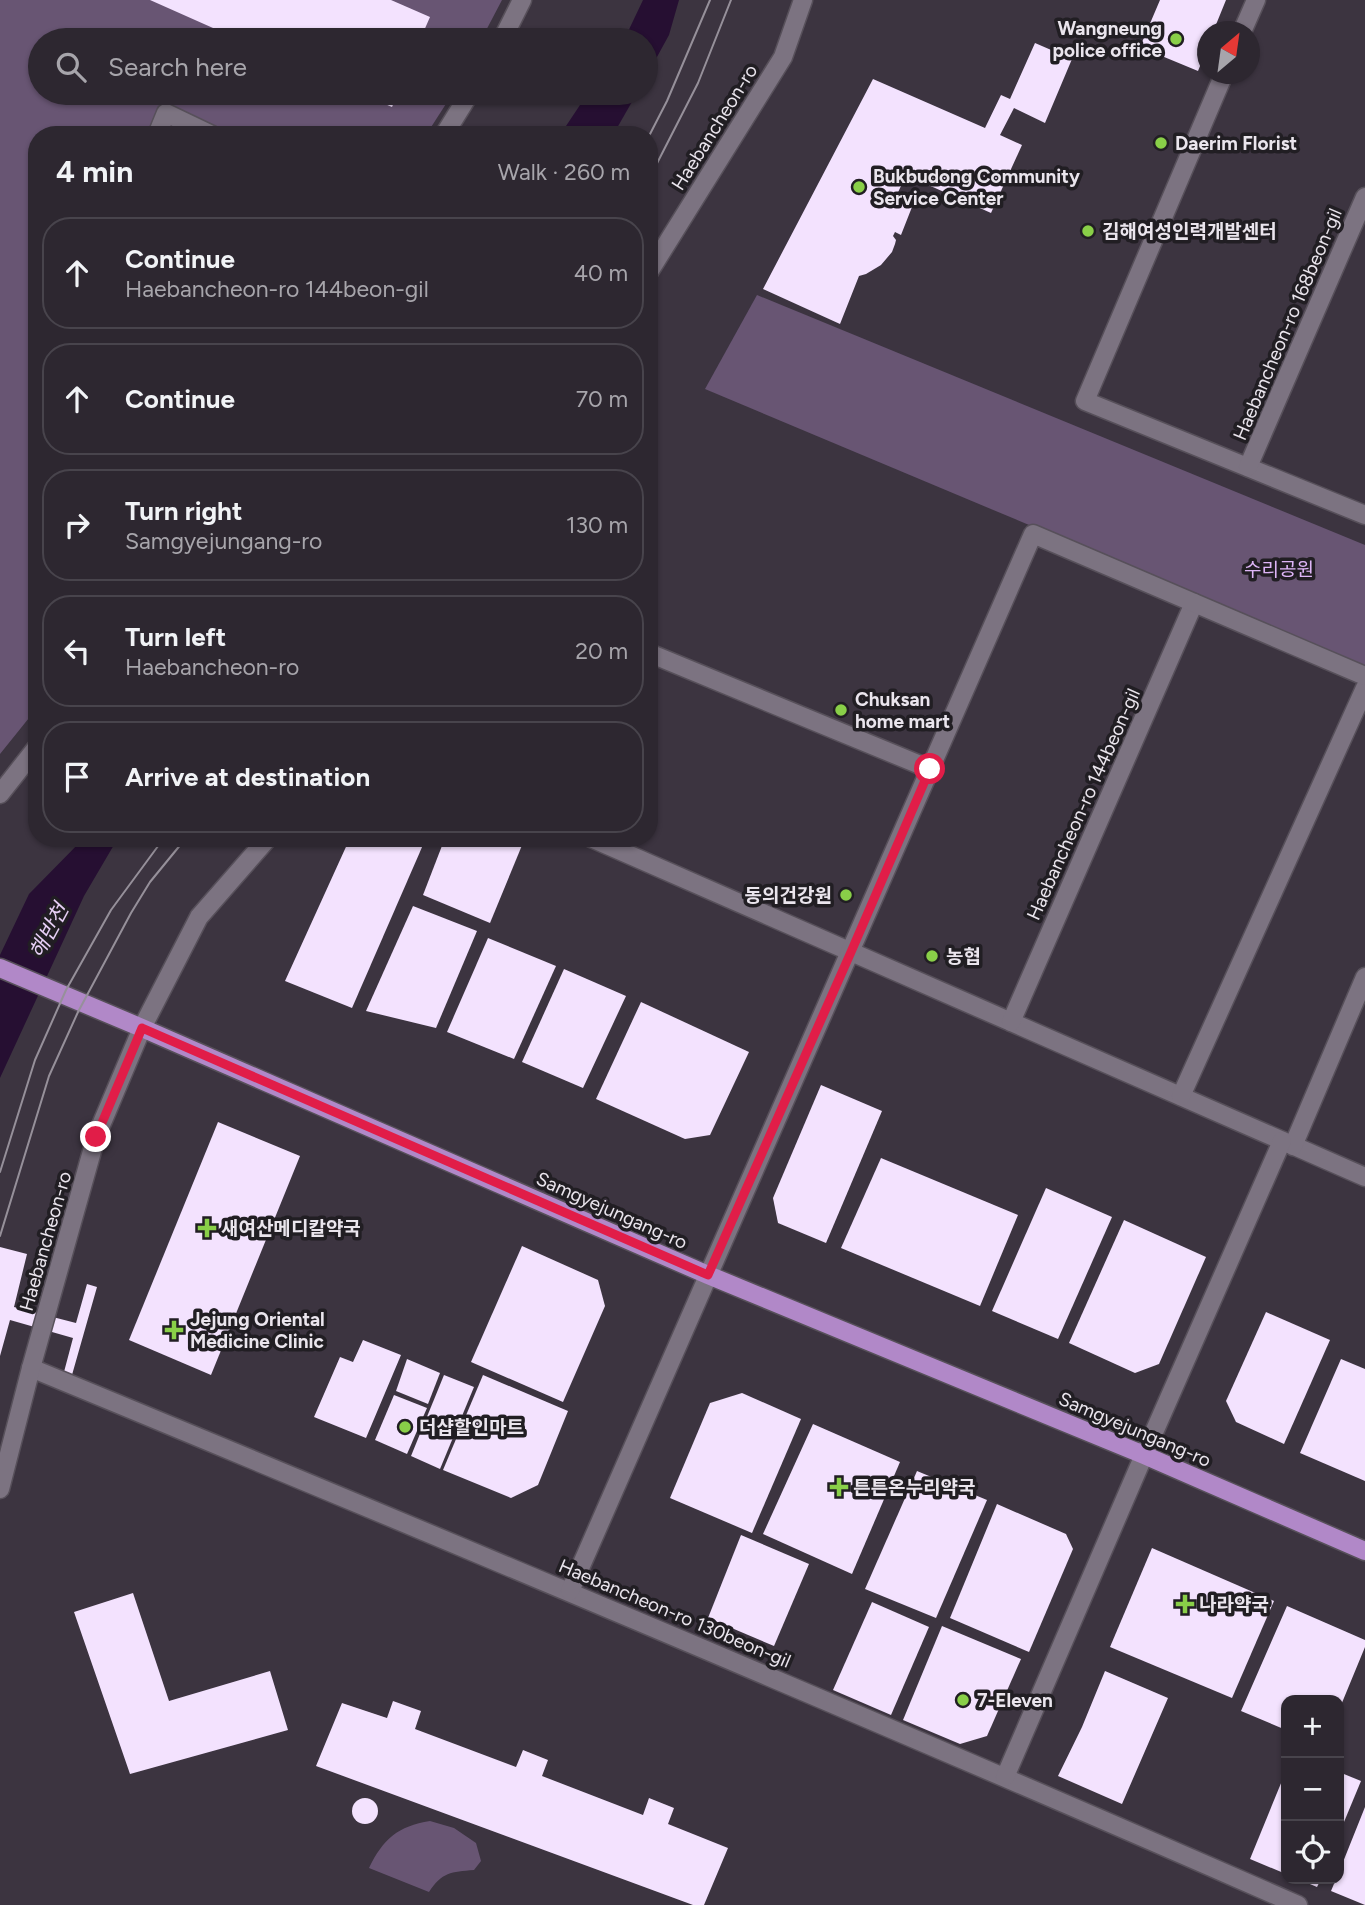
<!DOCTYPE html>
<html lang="en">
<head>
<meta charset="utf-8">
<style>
	:root { --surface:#2d2730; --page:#39333c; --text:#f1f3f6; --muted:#a7a5ab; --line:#48444c }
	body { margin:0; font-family:Figtree,"Noto Sans KR",sans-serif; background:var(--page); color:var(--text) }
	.controls { position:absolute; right:21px; bottom:21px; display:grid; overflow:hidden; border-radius:14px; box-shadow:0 2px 5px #0004 }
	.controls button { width:63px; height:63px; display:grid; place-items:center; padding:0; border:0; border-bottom:2px solid var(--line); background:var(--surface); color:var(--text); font:35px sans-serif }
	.compass { position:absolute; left:1197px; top:21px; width:63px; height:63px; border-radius:50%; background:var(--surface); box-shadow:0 2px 5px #0004; rotate:29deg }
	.stop { position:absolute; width:21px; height:21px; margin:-16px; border:5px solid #e11d48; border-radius:50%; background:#fff }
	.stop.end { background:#e11d48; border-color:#fff; box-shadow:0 2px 7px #0008 }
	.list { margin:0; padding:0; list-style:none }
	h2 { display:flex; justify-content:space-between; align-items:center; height:91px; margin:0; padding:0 28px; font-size:30px }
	h2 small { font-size:23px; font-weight:400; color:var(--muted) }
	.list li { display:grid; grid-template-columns:46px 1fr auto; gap:21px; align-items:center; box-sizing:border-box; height:112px; margin:0 14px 14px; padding:0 14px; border:2px solid var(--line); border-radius:28px }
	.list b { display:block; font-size:26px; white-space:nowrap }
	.list p { margin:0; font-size:23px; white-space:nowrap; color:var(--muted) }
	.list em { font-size:23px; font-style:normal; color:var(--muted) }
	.icon { flex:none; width:38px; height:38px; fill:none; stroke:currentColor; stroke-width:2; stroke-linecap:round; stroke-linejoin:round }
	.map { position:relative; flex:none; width:1365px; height:1905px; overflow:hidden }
	.search { position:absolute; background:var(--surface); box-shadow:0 2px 5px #0004; left:28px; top:28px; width:630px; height:77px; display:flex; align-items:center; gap:18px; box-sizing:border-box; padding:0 24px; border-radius:38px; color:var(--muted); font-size:26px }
	.panel { position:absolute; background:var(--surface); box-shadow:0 2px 5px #0004; left:28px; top:126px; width:630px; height:721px; border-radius:28px }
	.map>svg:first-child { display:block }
	.green { fill:#685573 }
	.water { fill:#260f32 }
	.building { fill:#f3e2fe }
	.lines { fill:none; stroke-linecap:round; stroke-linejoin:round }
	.minor-casing { stroke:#57505a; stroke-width:21 }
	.major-casing { stroke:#57505a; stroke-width:21 }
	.minor { stroke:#7c7381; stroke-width:18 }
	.major { stroke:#b188c8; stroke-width:18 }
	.tram { stroke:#96909a; stroke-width:2 }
	.route { stroke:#e11d48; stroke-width:9 }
	.poi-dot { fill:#89cf48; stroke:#211e23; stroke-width:2.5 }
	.labels { text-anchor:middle; stroke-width:7; stroke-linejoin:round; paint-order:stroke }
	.poi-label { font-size:19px; font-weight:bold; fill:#eae5ed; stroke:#211e23; text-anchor:start }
	.street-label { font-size:19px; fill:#eae5ed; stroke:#211e23 }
	.park-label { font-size:19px; fill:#deb5f7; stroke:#211e23 }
	.water-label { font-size:21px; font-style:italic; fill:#e7cff6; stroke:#211e23 }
</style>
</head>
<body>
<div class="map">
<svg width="1365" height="1905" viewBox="0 0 1365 1905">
	<rect width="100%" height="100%" fill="#3c3440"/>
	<!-- green -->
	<g class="green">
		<path d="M0,0H502L481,40H40V93H453L426,135H37V708L0,754Z"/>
		<path d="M757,295L1365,545V666L705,389Z"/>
		<path d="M430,1821L454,1828L476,1843L481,1861L474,1870C451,1872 442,1872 429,1892L369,1868C383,1839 398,1826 430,1821Z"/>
	</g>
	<!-- water -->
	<g class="water">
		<path d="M643,0H679L669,35L646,77V40H624Z"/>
		<path d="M588,93H637L613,135H560Z"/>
		<path d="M84,838H118L84,896L0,1078V955L29,894Z"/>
	</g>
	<!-- building -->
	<g class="building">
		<path d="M150,0H391L430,17L420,40H240Z"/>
		<path d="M1160,0H1226L1213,32H1208V47L1198,71L1140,47Z"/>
		<path d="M1035,43L1072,59L1045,123L1014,108L1000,135L1022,145L991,213L906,175L895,199L912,207L901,235L895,232L893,236L896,240L895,244L892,252L881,265L866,274L859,276L840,324L763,289L873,79L985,128L1001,95L1010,99Z"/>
		<path d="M359,93H398L392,107Z"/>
		<path d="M350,838H426L352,1008L285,981Z"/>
		<path d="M445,838H525L490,923L423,895Z"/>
		<path d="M413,906L477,931L436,1028L366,1011Z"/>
		<path d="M488,938L556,966L514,1059L447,1032Z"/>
		<path d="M564,969L626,996L583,1088L522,1062Z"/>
		<path d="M641,1002L749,1052L710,1135L685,1139L596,1099Z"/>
		<path d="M821,1085L882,1111L826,1243L778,1223L773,1198Z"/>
		<path d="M218,1122L300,1156L211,1375L129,1340Z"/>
		<path d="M881,1158L1018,1215L980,1306L841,1248Z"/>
		<path d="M1046,1188L1112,1217L1058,1339L992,1311Z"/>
		<path d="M1124,1220L1206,1257L1159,1364L1135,1373L1069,1343Z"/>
		<path d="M522,1246L598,1280L605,1306L563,1402L471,1362Z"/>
		<path d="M0,1247L27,1254L14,1307L76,1323L87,1284L97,1287L68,1389L60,1387L73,1338L10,1320L0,1356Z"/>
		<path d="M1266,1312L1330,1340L1284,1444L1236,1422L1226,1401Z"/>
		<path d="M363,1340L401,1355L366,1438L314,1417L340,1357L353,1362Z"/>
		<path d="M407,1359L440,1373L428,1404L396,1391Z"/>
		<path d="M1341,1359L1365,1369V1481L1300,1453Z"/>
		<path d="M444,1375L474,1387L440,1469L411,1456Z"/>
		<path d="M483,1375L568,1411L538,1485L511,1498L443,1470Z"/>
		<path d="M742,1393L801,1419L752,1533L670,1498L710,1403Z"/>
		<path d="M394,1395L427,1408L407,1454L375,1440Z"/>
		<path d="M813,1424L900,1462L852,1574L763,1534Z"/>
		<path d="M917,1471L987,1500L936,1618L865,1589Z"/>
		<path d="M997,1504L1066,1534L1073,1549L1029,1652L950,1618Z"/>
		<path d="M741,1535L809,1564L774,1646L708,1618Z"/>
		<path d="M1152,1548L1274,1601L1232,1698L1110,1647Z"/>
		<path d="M133,1593L169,1701L270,1671L288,1730L130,1774L74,1612Z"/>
		<path d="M872,1602L929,1627L891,1715L833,1690Z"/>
		<path d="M1287,1606L1365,1640V1647L1339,1710V1700H1286V1730L1241,1711Z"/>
		<path d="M942,1626L1021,1659L987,1736L960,1744L903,1720Z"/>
		<path d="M1105,1671L1168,1698L1122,1804L1058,1776L1082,1727Z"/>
		<path d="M393,1701L421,1711L415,1729L516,1767L523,1750L548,1760L542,1776L643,1815L649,1798L674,1808L668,1824L728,1848L704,1905H693L316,1766L342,1703L387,1718Z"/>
		<path d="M1286,1771V1874L1250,1859Z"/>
		<path d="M1339,1772L1361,1781L1339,1834Z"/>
		<circle cx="365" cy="1811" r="13"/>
		<path d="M1365,1807V1905L1331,1891L1336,1879H1339V1872Z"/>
		<path d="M1298,1879H1321L1317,1887Z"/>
	</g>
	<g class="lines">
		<defs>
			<g id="minor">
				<path d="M1242,32L1256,0"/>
				<path d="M502,40L522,0"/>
				<path d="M1224,74L1085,401L1365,515"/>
				<path d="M157,135L166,113L212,135"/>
				<path d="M444,135L470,93"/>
				<path d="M649,272L783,57L803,0"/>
				<path d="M1248,467L1365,197"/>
				<path d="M649,653L930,769"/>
				<path d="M0,794L37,747"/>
				<path d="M591,838L1365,1177"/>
				<path d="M1011,1022L1194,603"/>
				<path d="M1181,1096L1365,688"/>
				<path d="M1293,1146L1365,977"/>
				<path d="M31,1368C455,1543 878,1721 1298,1905"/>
				<path d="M0,1489L31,1368L96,1137L142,1028L199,917L268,838"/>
				<path d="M570,1591L1033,534L1365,676"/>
				<path d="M1005,1777L1144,1455L1282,1141"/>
			</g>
			<path id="major" d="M0,968L142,1028L708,1275L1144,1455L1365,1551"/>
		</defs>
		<!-- minor casing -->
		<use href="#minor" class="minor-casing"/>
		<!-- major casing -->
		<use href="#major" class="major-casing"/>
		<!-- minor -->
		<use href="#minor" class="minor"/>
		<!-- major -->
		<use href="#major" class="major"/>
		<!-- tram -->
		<g class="tram">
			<path d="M649,136L667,101L710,0"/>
			<path d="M649,179L698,83L731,0"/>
			<path d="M0,1172L35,1060L66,990L111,910L164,838"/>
			<path d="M0,1236L49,1076L78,1012L131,913L150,882L186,838"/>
		</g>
	</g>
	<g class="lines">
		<!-- route -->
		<path class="route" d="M96,1137L142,1028L708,1275L851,952L930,769"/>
	</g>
	<!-- markers -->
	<g class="poi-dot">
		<circle cx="1176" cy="39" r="7"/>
		<circle cx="1161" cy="143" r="7"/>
		<circle cx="859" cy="187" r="7"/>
		<circle cx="1088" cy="231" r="7"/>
		<circle cx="841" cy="710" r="7"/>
		<circle cx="846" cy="895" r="7"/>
		<circle cx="932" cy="956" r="7"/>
		<path d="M203.5 1217.5h7v7h7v7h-7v7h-7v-7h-7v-7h7z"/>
		<path d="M170.5 1319.5h7v7h7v7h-7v7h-7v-7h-7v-7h7z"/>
		<circle cx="405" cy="1427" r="7"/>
		<path d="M835.5 1476.5h7v7h7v7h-7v7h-7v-7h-7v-7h7z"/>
		<path d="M1181.5 1593.5h7v7h7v7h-7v7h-7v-7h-7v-7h7z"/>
		<circle cx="963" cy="1700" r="7"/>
	</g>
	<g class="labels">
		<!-- poi labels -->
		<g class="poi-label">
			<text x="1162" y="35" text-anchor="end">Wangneung<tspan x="1162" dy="22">police office</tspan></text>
			<text x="1175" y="150">Daerim Florist</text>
			<text x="873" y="183">Bukbudong Community<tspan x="873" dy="22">Service Center</tspan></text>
			<text x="1102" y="238">김해여성인력개발센터</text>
			<text x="855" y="706">Chuksan<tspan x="855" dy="22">home mart</tspan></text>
			<text x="832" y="902" text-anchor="end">동의건강원</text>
			<text x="946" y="963">농협</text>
			<text x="221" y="1235">새여산메디칼약국</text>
			<text x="190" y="1326">Jejung Oriental<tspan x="190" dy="22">Medicine Clinic</tspan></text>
			<text x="419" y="1434">더샵할인마트</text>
			<text x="853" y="1494">튼튼온누리약국</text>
			<text x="1199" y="1611">나라약국</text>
			<text x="977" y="1707">7-Eleven</text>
		</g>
		<!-- street labels -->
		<g class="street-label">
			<text transform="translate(714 127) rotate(-58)" y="7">Haebancheon-ro</text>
			<text transform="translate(1287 324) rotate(-67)" y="7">Haebancheon-ro 168beon-gil</text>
			<text transform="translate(1083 804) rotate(-66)" y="7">Haebancheon-ro 144beon-gil</text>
			<text transform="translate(612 1210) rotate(24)" y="7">Samgyejungang-ro</text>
			<text transform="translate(45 1241) rotate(-74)" y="7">Haebancheon-ro</text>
			<text transform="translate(1135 1429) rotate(23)" y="7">Samgyejungang-ro</text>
			<text transform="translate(675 1613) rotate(23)" y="7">Haebancheon-ro 130beon-gil</text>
		</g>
		<!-- park labels -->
		<g class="park-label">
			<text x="1279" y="576">수리공원</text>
		</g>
		<!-- water labels -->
		<g class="water-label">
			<text transform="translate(49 931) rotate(-62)" y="7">해반천</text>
		</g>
	</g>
</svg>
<div class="controls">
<button>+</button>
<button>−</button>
<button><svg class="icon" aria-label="locate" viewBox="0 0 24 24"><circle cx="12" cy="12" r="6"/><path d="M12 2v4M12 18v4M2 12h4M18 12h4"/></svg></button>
</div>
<svg class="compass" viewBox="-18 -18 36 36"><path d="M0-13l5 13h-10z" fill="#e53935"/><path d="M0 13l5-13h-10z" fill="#a7a5ab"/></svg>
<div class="stop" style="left:930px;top:769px"></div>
<div class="stop end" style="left:96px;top:1137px"></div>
<div class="search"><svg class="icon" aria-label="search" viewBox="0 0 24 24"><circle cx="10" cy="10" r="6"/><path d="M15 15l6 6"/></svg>Search here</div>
<section class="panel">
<h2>4 min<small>Walk · 260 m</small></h2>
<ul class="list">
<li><svg class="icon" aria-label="ahead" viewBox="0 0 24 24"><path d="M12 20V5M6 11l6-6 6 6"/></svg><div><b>Continue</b><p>Haebancheon-ro 144beon-gil</p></div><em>40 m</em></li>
<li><svg class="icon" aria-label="ahead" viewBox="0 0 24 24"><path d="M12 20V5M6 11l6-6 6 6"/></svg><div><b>Continue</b></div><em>70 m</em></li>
<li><svg class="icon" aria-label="right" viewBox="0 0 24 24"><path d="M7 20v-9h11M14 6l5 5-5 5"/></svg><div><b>Turn right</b><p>Samgyejungang-ro</p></div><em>130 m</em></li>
<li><svg class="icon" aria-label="left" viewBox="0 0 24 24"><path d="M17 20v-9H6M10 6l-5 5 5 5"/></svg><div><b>Turn left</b><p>Haebancheon-ro</p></div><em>20 m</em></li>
<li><svg class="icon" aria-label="arrive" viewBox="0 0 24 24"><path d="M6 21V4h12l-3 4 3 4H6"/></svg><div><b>Arrive at destination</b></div></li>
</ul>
</section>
</div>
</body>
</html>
